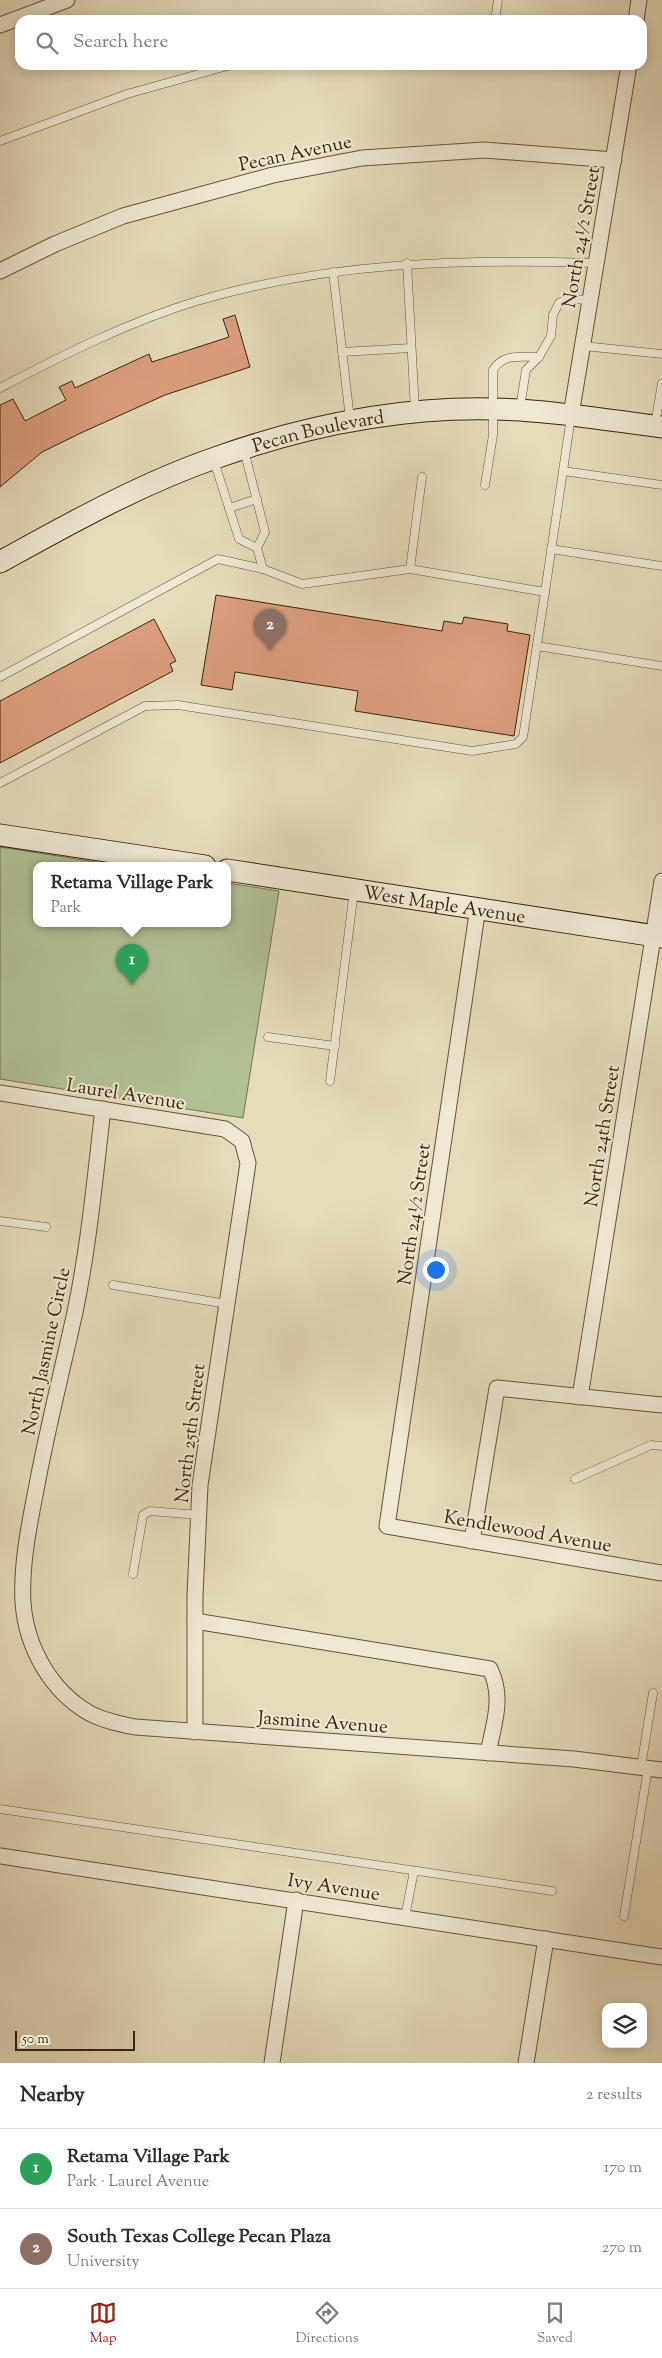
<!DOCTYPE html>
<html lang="en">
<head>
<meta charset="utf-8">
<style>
	:root { --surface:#fff; --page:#f2f2f3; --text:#2b2b33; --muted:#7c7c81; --line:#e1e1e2; --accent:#8f2418 }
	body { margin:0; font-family:"Sorts Mill Goudy",serif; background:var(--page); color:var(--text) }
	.controls { position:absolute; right:15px; bottom:15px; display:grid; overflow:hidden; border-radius:10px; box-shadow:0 2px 12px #0003 }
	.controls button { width:45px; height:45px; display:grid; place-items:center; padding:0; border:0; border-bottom:1px solid var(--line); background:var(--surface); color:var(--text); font:25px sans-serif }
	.scale { position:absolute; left:15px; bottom:12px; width:120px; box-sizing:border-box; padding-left:5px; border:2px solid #3d250d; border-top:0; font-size:14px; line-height:18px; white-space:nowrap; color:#3d250d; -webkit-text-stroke:4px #efe8d3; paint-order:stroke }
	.you { position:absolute; left:435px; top:1269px; width:18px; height:18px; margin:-12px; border:4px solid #fff; border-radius:50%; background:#1a73e8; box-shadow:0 0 0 8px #1a73e833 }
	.badge { display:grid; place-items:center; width:32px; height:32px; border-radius:50%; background:var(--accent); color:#fff; font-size:16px; font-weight:700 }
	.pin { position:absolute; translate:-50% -41px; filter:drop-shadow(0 1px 2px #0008) }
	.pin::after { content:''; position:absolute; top:26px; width:18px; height:15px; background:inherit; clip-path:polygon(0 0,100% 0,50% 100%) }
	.popup { position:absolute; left:33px; top:862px; width:198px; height:65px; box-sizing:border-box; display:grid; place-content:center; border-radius:10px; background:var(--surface); filter:drop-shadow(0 1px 4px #0005); font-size:16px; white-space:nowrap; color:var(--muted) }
	.popup b { font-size:19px; color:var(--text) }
	.popup::after { content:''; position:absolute; left:50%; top:100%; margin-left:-10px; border:10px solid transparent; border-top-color:var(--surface) }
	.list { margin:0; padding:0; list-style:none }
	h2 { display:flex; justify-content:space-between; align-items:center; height:65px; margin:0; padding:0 20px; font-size:21px }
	h2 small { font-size:16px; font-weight:400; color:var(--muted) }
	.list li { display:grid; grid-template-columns:32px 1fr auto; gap:15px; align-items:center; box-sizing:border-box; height:80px; padding:0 20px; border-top:1px solid var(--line) }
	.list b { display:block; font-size:19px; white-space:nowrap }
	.list p { margin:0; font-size:16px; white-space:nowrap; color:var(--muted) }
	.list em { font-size:16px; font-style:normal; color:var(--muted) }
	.icon { flex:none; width:28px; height:28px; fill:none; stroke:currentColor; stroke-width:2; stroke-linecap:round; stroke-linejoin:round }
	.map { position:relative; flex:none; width:662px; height:2063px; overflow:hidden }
	.search { position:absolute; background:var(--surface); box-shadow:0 2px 12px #0003; left:15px; right:15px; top:15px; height:55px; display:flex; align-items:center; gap:12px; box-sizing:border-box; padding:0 18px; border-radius:15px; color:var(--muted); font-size:19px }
	.sheet { height:225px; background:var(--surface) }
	nav { display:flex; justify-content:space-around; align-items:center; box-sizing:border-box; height:70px; border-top:1px solid var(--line); background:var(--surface); font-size:14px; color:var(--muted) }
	nav a { display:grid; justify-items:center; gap:2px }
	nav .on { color:var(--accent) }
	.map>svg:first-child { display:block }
	.green { fill:#b1c194; stroke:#777350 }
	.building { fill:#dc9f7d; stroke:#3d250d }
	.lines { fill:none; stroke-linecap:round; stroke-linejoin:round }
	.lane-casing { stroke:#675339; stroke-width:9 }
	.street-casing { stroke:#675339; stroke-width:17 }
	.secondary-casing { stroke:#3d250d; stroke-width:23 }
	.lane { stroke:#efe8d3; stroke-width:8 }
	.street { stroke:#efe8d3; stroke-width:15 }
	.secondary { stroke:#efe8d3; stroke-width:21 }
	.labels { text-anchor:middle; stroke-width:4; stroke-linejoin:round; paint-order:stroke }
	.street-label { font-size:19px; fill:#3d250d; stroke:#efe8d3 }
</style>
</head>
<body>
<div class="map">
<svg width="662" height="2063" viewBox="0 0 662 2063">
	<rect width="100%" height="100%" fill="#e6dcbc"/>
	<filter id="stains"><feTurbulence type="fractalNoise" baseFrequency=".004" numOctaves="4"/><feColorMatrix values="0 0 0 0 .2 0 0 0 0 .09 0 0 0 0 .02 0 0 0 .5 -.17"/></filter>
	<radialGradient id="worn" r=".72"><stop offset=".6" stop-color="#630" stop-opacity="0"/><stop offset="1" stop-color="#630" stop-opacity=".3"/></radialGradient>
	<!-- green -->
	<path class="green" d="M0,847L121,866H37V924H227V883L279,891L243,1118L0,1079Z"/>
	<!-- building -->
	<g class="building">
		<path d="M235,315L250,367L165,395L83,432L42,452L0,487V405L13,399L25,421L66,400L59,387L72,381L75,388L149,354L152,362L229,337L223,319Z"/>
		<path d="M216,595L442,631L444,621L462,624L464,617L508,624L507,631L530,635L514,736L355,711L358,691L235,672L232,690L201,685Z"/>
		<path d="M154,619L176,661L170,664L173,671L0,763V701Z"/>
	</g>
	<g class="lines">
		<defs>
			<g id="lane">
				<path d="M495,20L498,0"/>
				<path d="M0,141L127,94L231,65"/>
				<path d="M407,263L415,411"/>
				<path d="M333,272L350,419"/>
				<path d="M583,346L662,354"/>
				<path d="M342,352L411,348"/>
				<path d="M0,388C63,355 128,322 197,301C329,262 459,259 596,263"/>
				<path d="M520,408L526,370L539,357L551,336L553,315L559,303L569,299L590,300"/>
				<path d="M655,425L662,383"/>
				<path d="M244,450L265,532L257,548L263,569"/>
				<path d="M214,461L239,539L257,548"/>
				<path d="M563,471L662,485"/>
				<path d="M485,485L493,435V370C503,353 522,357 539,357"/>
				<path d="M229,508L257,499"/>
				<path d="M551,549L662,566"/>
				<path d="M410,569L422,477"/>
				<path d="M537,646L662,666"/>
				<path d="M0,677L218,559L263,569L302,584L410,569L545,592L571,417"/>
				<path d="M0,783L145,706L178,705L472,751L516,744L523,737L545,592"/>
				<path d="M268,1037L335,1046"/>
				<path d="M330,1081L354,891"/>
				<path d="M0,1221L46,1227"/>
				<path d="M113,1285L227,1304"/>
				<path d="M575,1479L651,1445L662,1446"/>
				<path d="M133,1574L143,1515L150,1511L199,1515"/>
				<path d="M641,1767L653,1693"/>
				<path d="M0,1809L552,1891"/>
				<path d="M624,1916L648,1768"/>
				<path d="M405,1917L414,1871"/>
			</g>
			<g id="street">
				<path d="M636,20L639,0"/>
				<path d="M0,25L67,0"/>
				<path d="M0,271L55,244L123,216L273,175L362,158L484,150L614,160"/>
				<path d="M571,415L629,65"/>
				<path d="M478,907L387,1526L662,1573"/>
				<path d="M0,1093L225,1129L242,1141L248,1163L200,1485L195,1596V1732"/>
				<path d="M103,1109C95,1177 89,1245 75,1312C62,1371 47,1430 36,1490C29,1526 21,1565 23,1602C26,1647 51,1692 91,1714C105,1721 120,1724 135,1727L574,1759L662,1770"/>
				<path d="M580,1397L662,881"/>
				<path d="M472,1541L497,1388L662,1405"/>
				<path d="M195,1621L490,1669C504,1697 494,1723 488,1753"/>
				<path d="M0,1856L662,1957"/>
				<path d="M272,2063L296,1900"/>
				<path d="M526,2063L546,1939"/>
			</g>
			<g id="secondary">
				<path id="s1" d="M0,562C69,524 140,484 215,458C302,427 399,407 493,409C550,410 606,420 662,427"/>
				<path d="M0,835L205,866"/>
				<path id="s2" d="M227,870L662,937"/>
			</g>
		</defs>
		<!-- lane casing -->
		<use href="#lane" class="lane-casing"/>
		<!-- street casing -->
		<use href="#street" class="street-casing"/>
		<!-- secondary casing -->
		<use href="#secondary" class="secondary-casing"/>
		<!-- lane -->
		<use href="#lane" class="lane"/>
		<!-- street -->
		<use href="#street" class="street"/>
		<!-- secondary -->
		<use href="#secondary" class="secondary"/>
	</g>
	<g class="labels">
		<!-- street labels -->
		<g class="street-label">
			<text transform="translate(295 152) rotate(-12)" y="7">Pecan Avenue</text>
			<text transform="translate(580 237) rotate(-80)" y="7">North 24½ Street</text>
			<text dy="7" stroke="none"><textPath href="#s1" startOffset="346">Pecan Boulevard</textPath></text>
			<text dy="7" stroke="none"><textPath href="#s2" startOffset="220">West Maple Avenue</textPath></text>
			<text transform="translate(126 1093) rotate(9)" y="7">Laurel Avenue</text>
			<text transform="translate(601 1136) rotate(-81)" y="7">North 24th Street</text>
			<text transform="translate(413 1214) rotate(-82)" y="7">North 24½ Street</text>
			<text transform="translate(45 1351) rotate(-78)" y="7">North Jasmine Circle</text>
			<text transform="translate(189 1433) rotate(-83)" y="7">North 25th Street</text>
			<text transform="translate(528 1530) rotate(10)" y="7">Kendlewood Avenue</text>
			<text transform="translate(323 1721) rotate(4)" y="7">Jasmine Avenue</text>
			<text transform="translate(334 1886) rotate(9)" y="7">Ivy Avenue</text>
		</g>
	</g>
	<rect width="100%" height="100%" filter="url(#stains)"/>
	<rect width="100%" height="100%" fill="url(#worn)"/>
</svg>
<div class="controls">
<button><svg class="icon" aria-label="layers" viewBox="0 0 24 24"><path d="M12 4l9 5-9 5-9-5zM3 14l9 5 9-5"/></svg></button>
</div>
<div class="scale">50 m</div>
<div class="you"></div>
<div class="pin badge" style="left:132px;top:985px;background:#2e9e5b">1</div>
<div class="popup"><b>Retama Village Park</b>Park</div>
<div class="pin badge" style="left:270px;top:650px;background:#8d6e63">2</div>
<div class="search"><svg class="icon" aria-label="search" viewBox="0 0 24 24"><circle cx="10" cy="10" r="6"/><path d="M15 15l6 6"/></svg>Search here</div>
</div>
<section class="sheet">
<h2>Nearby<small>2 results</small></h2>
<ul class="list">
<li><span class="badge" style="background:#2e9e5b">1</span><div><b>Retama Village Park</b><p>Park · Laurel Avenue</p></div><em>170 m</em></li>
<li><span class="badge" style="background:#8d6e63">2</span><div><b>South Texas College Pecan Plaza</b><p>University</p></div><em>270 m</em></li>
</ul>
</section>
<nav>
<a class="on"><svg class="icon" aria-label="map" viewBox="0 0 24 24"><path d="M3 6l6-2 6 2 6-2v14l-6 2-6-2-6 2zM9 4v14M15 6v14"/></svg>Map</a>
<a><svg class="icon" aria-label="directions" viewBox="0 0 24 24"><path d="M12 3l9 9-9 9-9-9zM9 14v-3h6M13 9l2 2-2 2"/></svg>Directions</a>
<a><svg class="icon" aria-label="saved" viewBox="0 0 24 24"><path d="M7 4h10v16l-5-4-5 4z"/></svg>Saved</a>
</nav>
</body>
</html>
